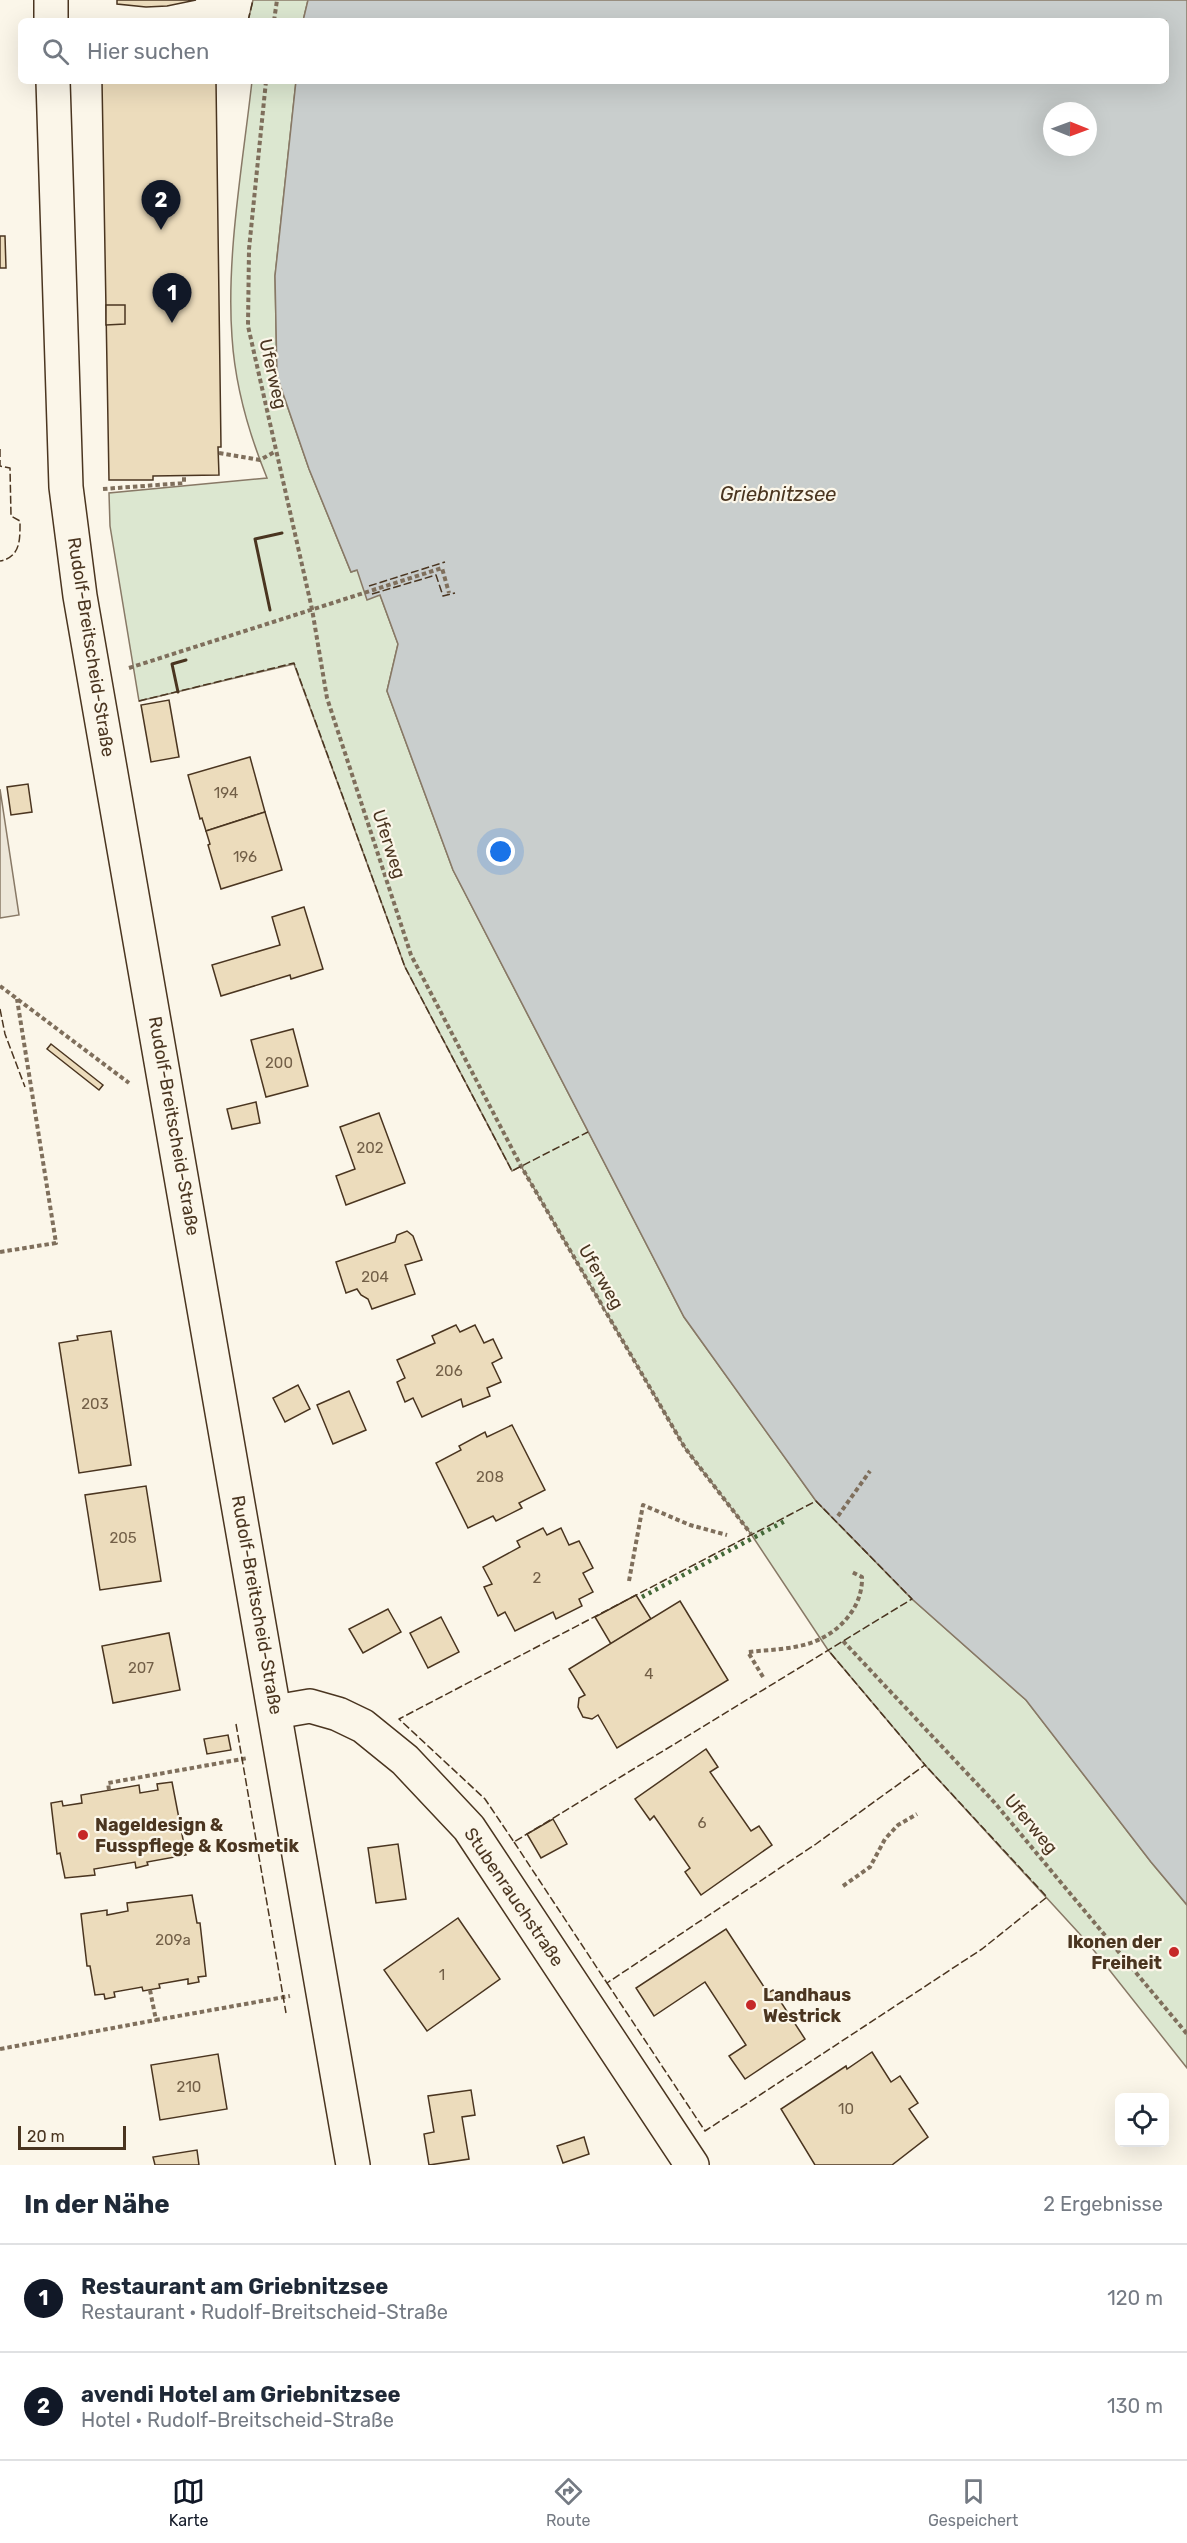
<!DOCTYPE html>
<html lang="de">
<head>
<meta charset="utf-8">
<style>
	:root { --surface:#fff; --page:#f6f6f7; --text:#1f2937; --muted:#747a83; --line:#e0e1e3; --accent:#111827 }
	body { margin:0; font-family:Rubik,sans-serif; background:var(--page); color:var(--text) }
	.controls { position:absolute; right:18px; bottom:18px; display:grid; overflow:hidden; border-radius:9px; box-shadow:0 6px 24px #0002 }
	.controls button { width:54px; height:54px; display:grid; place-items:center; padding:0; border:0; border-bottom:2px solid var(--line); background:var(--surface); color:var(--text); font:30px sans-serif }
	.compass { position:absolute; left:1043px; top:102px; width:54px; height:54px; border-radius:50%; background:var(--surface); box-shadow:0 6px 24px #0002; rotate:91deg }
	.scale { position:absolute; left:18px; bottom:15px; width:108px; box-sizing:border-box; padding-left:6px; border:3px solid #4a3520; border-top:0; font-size:16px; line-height:21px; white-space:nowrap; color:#4a3520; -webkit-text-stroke:4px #fbf6e9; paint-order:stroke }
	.you { position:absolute; left:501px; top:852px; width:21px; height:21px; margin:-15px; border:4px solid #fff; border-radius:50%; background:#1a73e8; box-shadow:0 0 0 9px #1a73e833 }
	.badge { display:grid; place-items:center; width:39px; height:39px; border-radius:50%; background:var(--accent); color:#fff; font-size:20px; font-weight:700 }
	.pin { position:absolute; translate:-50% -50px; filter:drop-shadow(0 2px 3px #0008) }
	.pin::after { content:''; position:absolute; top:32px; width:21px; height:18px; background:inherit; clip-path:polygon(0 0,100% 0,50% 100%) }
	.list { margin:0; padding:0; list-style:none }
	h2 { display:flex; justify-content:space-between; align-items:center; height:78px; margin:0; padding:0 24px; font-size:26px }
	h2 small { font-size:20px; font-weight:400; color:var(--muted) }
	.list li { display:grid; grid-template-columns:39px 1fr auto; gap:18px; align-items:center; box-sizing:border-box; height:108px; padding:0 24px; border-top:2px solid var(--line) }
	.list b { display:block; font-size:22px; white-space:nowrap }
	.list p { margin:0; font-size:20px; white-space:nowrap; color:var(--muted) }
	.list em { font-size:20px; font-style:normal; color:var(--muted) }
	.icon { flex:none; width:33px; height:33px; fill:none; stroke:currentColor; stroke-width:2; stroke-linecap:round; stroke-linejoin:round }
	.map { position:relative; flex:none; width:1187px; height:2165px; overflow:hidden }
	.search { position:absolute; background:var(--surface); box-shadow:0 6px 24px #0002; left:18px; right:18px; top:18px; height:66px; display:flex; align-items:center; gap:15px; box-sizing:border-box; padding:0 21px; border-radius:9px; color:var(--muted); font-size:22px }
	.sheet { height:294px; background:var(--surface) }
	nav { display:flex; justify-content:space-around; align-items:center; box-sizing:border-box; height:84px; border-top:2px solid var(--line); background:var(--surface); font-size:16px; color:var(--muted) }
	nav a { display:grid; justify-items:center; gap:3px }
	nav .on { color:var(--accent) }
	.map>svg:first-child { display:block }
	.green { fill:#dce7d0; stroke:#887966; stroke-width:1.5 }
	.parking { fill:#ede7d9; stroke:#887966; stroke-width:1.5 }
	.water { fill:#c9cecd; stroke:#887966; stroke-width:1.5; fill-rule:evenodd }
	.building { fill:#ecdcbc; stroke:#4a3520; stroke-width:1.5 }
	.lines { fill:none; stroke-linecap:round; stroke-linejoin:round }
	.minor-casing { stroke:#4a3520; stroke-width:36 }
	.tertiary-casing { stroke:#4a3520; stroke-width:36 }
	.path { stroke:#7f6f5c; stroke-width:4; stroke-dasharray:4.5 3; stroke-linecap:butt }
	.minor { stroke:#fbf6e9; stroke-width:33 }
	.tertiary { stroke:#fbf6e9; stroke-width:33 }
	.hedge { stroke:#436837; stroke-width:4.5; stroke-dasharray:3 4.5; stroke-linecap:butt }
	.fence { stroke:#4a3520; stroke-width:1.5; stroke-dasharray:8 3; stroke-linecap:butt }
	.wall { stroke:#4a3520; stroke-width:3 }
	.poi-dot { fill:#c62828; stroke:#fbf6e9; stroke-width:2 }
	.labels { text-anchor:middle; stroke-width:4.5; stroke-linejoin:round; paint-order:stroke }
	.number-label { font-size:15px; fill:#725f47 }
	.street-label { font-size:18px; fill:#4a3520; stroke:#fbf6e9 }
	.poi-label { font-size:18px; font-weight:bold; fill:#4a3520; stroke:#fbf6e9; text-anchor:start }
	.water-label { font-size:20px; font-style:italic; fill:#4a3520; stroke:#fbf6e9 }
</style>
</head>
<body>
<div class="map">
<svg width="1187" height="2165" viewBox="0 0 1187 2165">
	<rect width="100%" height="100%" fill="#fbf6e9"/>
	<!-- green -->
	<g class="green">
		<path d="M253,0H308L303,21H248Z"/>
		<path d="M252,81H296L275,276L277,376L309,469L351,572L357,570L380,595L398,644L387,691L453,870L684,1317L816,1501L912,1599L1026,1700L1151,1862L1187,1905V2068L1088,1943L925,1765L828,1650L751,1534L685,1448L521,1166L512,1171L405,967L294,664L139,701L110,526L109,493L267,478C249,434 235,385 232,337C226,256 243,162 252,81Z"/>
	</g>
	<!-- parking -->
	<path class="parking" d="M0,789L19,915L0,918Z"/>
	<!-- water -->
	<path class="water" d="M308,0H1187V1905L1151,1862L1026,1700L912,1599L816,1501L684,1317L453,870L387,691L398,644L380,595L367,600L357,570L351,572L309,469L277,376L275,276L296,81H1166V21H303ZM1052,111H1088V147H1052Z"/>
	<!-- building -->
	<g class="building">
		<path d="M117,0H196L167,6L146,7L117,4Z"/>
		<path d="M102,81H216L221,447H218L219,475L153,476V480H109Z"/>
		<path d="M0,236H5L6,268H0Z"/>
		<path d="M106,305H125V324L106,325Z"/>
		<path d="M169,700L179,757L151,762L141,705Z"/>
		<path d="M250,757L265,812L206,831L202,818L200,819L188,775Z"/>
		<path d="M28,784L32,812L11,815L7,787Z"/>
		<path d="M265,812L282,870L221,889L208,845L210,844L206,831Z"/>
		<path d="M304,907L323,969L291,979L290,975L221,996L212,965L280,945L272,917Z"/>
		<path d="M293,1029L308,1086L266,1097L251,1040Z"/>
		<path d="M51,1044L103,1085L99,1090L47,1049Z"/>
		<path d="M256,1102L260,1123L232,1129L227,1109Z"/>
		<path d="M379,1113L405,1183L346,1205L336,1176L355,1169L340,1127Z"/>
		<path d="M407,1231L413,1236L422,1260L405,1265L415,1294L372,1309L368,1299L361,1295L357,1289L346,1293L336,1262L395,1242L397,1235Z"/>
		<path d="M456,1325L460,1332L475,1325L484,1343L493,1339L502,1358L492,1363L501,1382L487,1388L490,1396L463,1407L461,1399L422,1417L413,1398L405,1402L397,1382L405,1378L397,1360L435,1343L432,1336Z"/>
		<path d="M111,1331L131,1465L79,1473L59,1343L78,1340L77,1336Z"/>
		<path d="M298,1385L310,1409L285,1422L273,1398Z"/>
		<path d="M349,1391L366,1430L333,1444L317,1405Z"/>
		<path d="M512,1425L545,1490L519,1503L522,1508L496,1521L493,1516L468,1528L436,1463L461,1450L459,1446L485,1432L487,1437Z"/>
		<path d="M146,1486L161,1581L100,1590L85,1495Z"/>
		<path d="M543,1528L547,1535L561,1528L569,1545L579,1541L593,1568L583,1573L593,1592L579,1599L582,1606L556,1619L553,1612L515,1631L505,1612L498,1616L484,1587L492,1584L483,1567L520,1547L517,1541Z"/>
		<path d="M636,1595L651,1619L611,1644L595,1617Z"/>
		<path d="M680,1601L728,1680L617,1748L598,1715L592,1719L583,1717L578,1707L579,1698L585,1695L569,1669Z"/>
		<path d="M388,1609L401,1632L363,1653L349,1629Z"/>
		<path d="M441,1617L459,1652L428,1668L410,1633Z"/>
		<path d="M169,1633L180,1690L113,1703L102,1646Z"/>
		<path d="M228,1735L231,1750L207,1754L204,1739Z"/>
		<path d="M706,1749L718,1767L710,1772L751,1831L759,1826L772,1845L701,1895L685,1872L690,1868L654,1816L650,1820L635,1799Z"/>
		<path d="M172,1782L186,1855L147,1862L148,1865L136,1868L135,1862L94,1869L95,1875L65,1878L60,1853L57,1854L51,1803L62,1801L63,1806L82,1803L81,1795L139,1785L140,1793L158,1790L157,1784Z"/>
		<path d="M553,1819L567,1844L541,1858L527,1834Z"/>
		<path d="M398,1844L406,1899L376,1903L368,1848Z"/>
		<path d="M192,1895L197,1923H200L206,1976L198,1977L199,1982L188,1984V1979L159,1984L160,1988L143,1991L142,1987L114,1992L115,1997L105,1999L104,1994L95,1995L90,1966H87L81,1914L107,1910V1915L128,1911L127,1903Z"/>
		<path d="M458,1918L500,1979L427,2031L384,1970Z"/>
		<path d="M726,1929L768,1993L773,1990L805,2039L745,2079L729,2056L746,2045L705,1982L654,2016L636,1988Z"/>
		<path d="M872,2052L891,2082L900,2076L918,2103L909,2109L928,2137L892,2165H815L781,2109L846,2066L847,2069Z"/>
		<path d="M218,2054L227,2109L160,2120L151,2065Z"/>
		<path d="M471,2090L475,2115L462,2117L469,2159L429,2165L424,2134L434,2132L428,2096Z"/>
		<path d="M584,2137L589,2154L563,2163L557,2146Z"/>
		<path d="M197,2150L199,2165H155L153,2157Z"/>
	</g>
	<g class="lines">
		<defs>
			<path id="minor" d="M275,1712L310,1706L338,1714L363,1726L405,1760L469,1828L692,2165"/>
			<g id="tertiary">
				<path d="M51,0V21"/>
				<path d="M53,81L66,487L80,596L353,2165"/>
			</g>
		</defs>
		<!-- minor casing -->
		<use href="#minor" class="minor-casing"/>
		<!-- tertiary casing -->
		<use href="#tertiary" class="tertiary-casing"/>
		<!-- path -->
		<g class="path">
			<path d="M274,21L277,0"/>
			<path d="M266,81L249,249L248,326L312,609L327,698L411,955L521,1166L685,1448L751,1534"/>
			<path d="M219,453L260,460L276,451"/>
			<path d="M103,489L184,483V475"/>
			<path d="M129,668L442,568L449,593"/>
			<path d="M0,986L129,1083"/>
			<path d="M0,1252L56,1243L17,999"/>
			<path d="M838,1516L870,1471"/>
			<path d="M629,1581L643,1505L690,1525L727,1535"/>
			<path d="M843,1641L994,1802L1187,2034"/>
			<path d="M763,1677L748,1652C765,1650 782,1650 799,1646C832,1640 863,1612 862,1577L852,1572"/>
			<path d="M109,1790L108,1783L248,1758"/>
			<path d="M843,1886L870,1867L885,1839L898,1825L917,1814"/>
			<path d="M150,1990L156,2020L290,1996"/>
			<path d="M0,2049L156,2020"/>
		</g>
		<!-- minor -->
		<use href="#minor" class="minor"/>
		<!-- tertiary -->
		<use href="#tertiary" class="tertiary"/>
		<!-- hedge -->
		<path class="hedge" d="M642,1597L785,1521"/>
		<!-- fence -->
		<g class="fence">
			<path d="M248,21L253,0"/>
			<path d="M0,449V466L10,468L11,516L20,521C20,539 21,557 0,561"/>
			<path d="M369,586L445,562"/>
			<path d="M372,594L436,575L443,596L455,593"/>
			<path d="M139,701L294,663L405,967L512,1171L588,1132"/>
			<path d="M0,1009L5,1034L25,1087"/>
			<path d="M816,1501L912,1599L514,1842L485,1799L399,1719Z"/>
			<path d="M236,1724L286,2013"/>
			<path d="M514,1842L607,1983L816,1844L925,1765L828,1650"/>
			<path d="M607,1983L705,2131L982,1949L1047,1897L925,1765"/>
		</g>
		<!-- wall -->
		<g class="wall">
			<path d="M270,610L255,539L282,533"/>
			<path d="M178,692L172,664L186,660"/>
		</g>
	</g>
	<!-- markers -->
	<g class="poi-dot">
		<circle cx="83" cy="1835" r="6"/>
		<circle cx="1174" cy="1952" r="6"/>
		<circle cx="751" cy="2005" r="6"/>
	</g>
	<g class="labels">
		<!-- number labels -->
		<g class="number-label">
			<text x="226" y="798">194</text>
			<text x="245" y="862">196</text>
			<text x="279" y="1068">200</text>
			<text x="370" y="1153">202</text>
			<text x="375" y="1282">204</text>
			<text x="449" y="1376">206</text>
			<text x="95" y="1409">203</text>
			<text x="490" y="1482">208</text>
			<text x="123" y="1543">205</text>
			<text x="537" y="1583">2</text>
			<text x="141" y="1673">207</text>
			<text x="649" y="1679">4</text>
			<text x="702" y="1828">6</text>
			<text x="173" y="1945">209a</text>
			<text x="442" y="1980">1</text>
			<text x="189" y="2092">210</text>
			<text x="846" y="2114">10</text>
		</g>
		<!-- street labels -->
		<g class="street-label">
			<text transform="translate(273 374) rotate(77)" y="6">Uferweg</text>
			<text transform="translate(91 647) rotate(81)" y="6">Rudolf-Breitscheid-Straße</text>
			<text transform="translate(389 844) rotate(72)" y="6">Uferweg</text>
			<text transform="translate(174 1126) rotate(80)" y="6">Rudolf-Breitscheid-Straße</text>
			<text transform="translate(601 1277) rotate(60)" y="6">Uferweg</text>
			<text transform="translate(257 1605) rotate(80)" y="6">Rudolf-Breitscheid-Straße</text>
			<text transform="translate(1031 1824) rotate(50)" y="6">Uferweg</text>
			<text transform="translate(514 1897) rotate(56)" y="6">Stubenrauchstraße</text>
		</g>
		<!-- poi labels -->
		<g class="poi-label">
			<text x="95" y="1831">Nageldesign &amp;<tspan x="95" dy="21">Fusspflege &amp; Kosmetik</tspan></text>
			<text x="1162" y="1948" text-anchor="end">Ikonen der<tspan x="1162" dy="21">Freiheit</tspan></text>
			<text x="763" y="2001">Landhaus<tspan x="763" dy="21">Westrick</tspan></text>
		</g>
		<!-- water labels -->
		<g class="water-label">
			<text x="778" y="501">Griebnitzsee</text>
		</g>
	</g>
</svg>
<div class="controls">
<button><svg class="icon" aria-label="locate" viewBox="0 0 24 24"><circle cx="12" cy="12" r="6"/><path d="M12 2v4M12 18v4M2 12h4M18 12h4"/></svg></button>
</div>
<svg class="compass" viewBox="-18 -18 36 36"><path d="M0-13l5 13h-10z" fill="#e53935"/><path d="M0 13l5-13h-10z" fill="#747a83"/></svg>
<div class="scale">20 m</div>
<div class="you"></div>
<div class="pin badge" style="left:172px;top:323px">1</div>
<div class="pin badge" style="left:161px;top:230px">2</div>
<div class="search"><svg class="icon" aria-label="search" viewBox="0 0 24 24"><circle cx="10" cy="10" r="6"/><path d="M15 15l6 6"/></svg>Hier suchen</div>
</div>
<section class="sheet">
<h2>In der Nähe<small>2 Ergebnisse</small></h2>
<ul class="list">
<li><span class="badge">1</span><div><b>Restaurant am Griebnitzsee</b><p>Restaurant · Rudolf-Breitscheid-Straße</p></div><em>120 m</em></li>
<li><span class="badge">2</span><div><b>avendi Hotel am Griebnitzsee</b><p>Hotel · Rudolf-Breitscheid-Straße</p></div><em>130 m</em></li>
</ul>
</section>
<nav>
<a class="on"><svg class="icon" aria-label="map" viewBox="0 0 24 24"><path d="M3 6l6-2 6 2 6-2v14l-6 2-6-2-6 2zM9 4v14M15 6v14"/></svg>Karte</a>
<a><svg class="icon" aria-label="directions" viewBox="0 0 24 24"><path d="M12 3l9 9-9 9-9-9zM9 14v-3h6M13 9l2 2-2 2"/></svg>Route</a>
<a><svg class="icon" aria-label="saved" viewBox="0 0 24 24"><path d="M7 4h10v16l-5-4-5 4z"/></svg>Gespeichert</a>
</nav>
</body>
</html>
